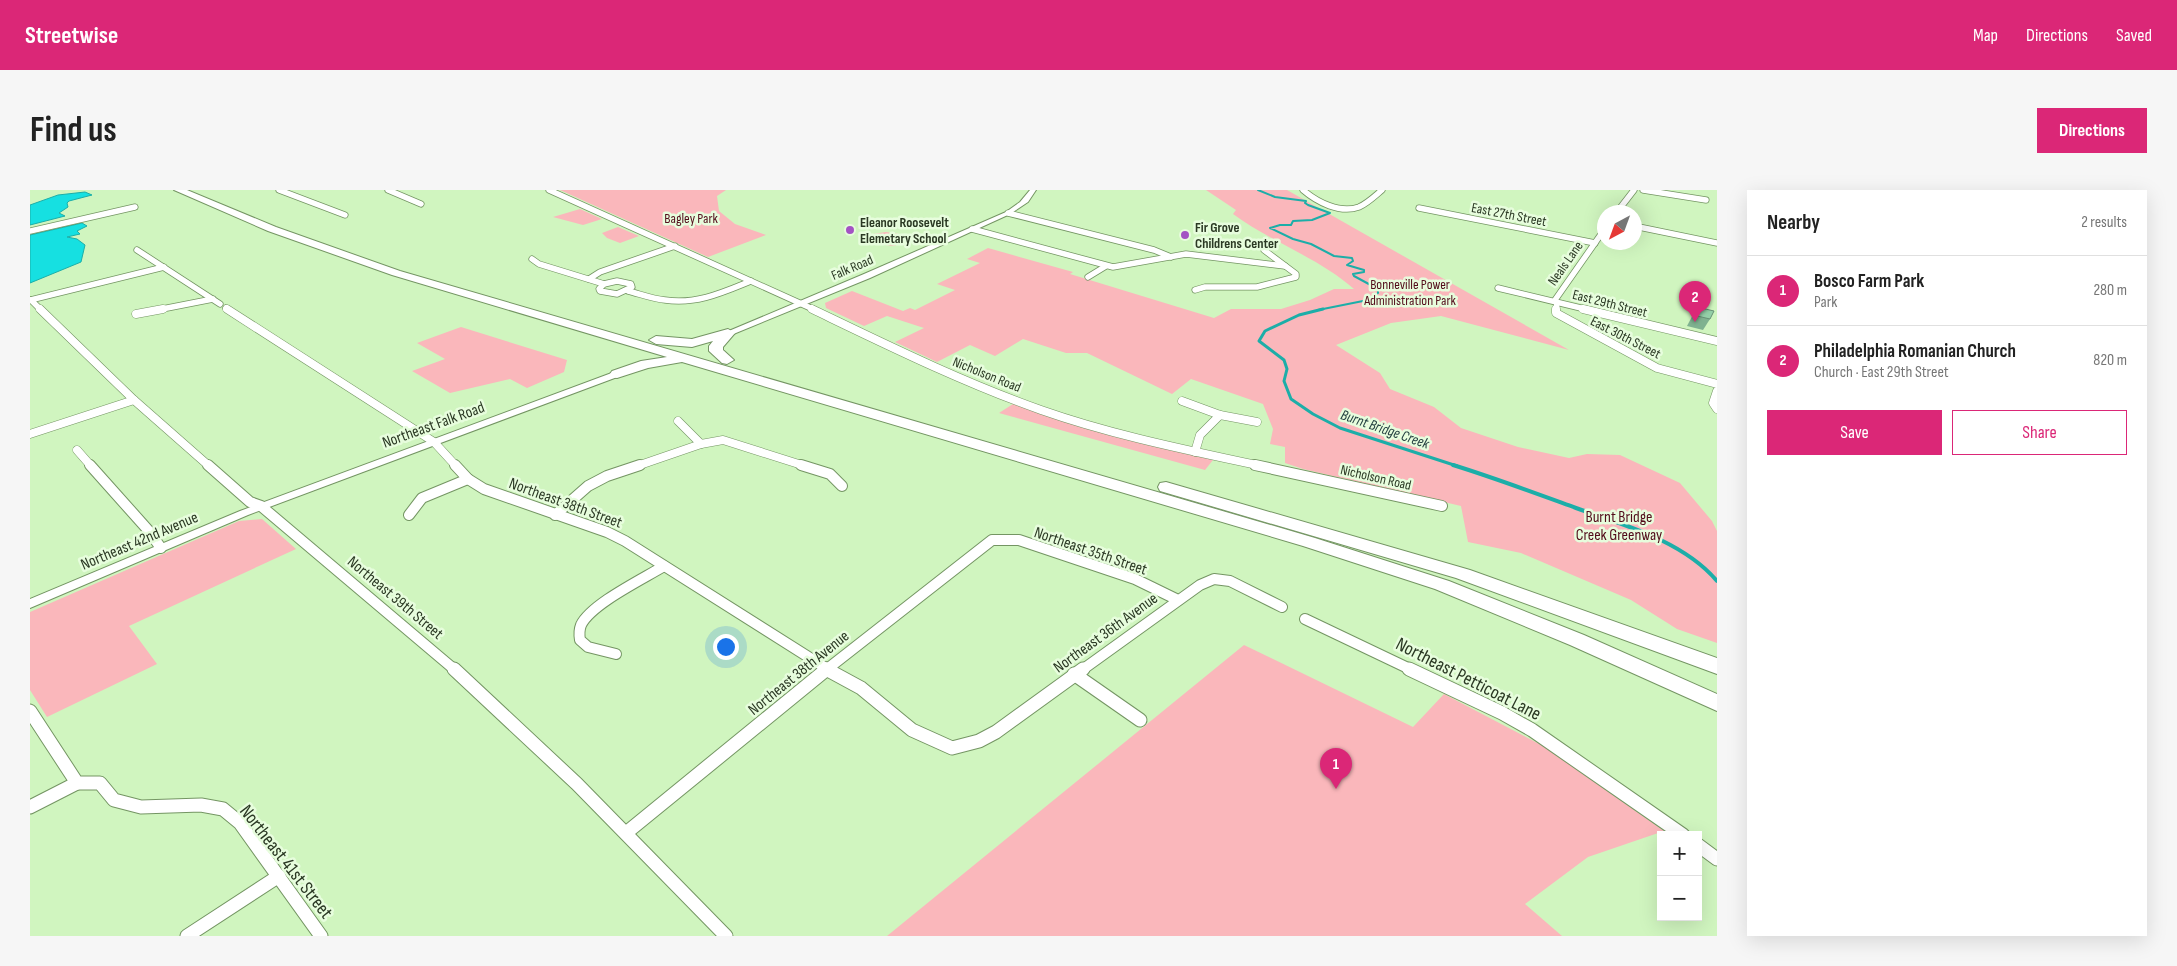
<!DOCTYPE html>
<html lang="en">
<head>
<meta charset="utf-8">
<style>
	:root { --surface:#fff; --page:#f6f6f6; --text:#222; --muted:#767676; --line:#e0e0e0; --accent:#db2777 }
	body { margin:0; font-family:"Sofia Sans Condensed",sans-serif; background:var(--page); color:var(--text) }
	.controls { position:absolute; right:15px; bottom:15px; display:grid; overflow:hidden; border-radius:0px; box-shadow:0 5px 20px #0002 }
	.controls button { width:45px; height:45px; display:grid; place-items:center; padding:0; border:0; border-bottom:1px solid var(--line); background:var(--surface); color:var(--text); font:25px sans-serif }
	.compass { position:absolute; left:1567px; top:15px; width:45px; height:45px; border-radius:50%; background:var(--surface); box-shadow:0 5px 20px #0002; rotate:221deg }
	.you { position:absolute; left:695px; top:456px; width:18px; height:18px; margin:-12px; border:4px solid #fff; border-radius:50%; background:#1a73e8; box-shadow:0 0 0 8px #1a73e833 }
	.badge { display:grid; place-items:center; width:32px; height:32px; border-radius:50%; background:var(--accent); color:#fff; font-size:16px; font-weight:700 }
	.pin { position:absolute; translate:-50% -41px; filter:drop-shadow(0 1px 2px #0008) }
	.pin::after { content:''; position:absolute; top:26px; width:18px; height:15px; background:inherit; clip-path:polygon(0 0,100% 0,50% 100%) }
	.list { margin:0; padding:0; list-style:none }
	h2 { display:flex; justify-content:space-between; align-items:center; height:65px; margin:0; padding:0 20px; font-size:21px }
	h2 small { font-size:16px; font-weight:400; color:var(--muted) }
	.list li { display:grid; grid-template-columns:32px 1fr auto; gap:15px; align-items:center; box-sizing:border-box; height:70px; padding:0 20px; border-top:1px solid var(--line) }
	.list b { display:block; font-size:19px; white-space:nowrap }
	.list p { margin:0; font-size:16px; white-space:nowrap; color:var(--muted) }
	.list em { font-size:16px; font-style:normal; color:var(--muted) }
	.actions { display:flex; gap:10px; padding:15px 20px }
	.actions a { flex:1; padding:11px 0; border:1px solid var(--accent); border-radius:0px; text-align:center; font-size:18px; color:var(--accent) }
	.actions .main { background:var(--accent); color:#fff }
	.map { position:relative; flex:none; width:1687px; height:746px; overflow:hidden; border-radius:0px }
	header { display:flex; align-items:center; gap:30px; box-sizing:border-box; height:70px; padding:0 25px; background:var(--accent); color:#fff }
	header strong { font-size:24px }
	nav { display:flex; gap:28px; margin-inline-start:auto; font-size:18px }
	.intro { display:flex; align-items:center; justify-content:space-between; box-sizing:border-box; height:120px; padding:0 30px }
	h1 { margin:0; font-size:35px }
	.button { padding:12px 22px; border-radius:0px; background:var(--accent); color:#fff; font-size:18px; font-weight:700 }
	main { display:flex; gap:30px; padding:0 30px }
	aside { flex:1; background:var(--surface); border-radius:0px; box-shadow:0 5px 20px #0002 }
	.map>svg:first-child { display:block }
	.green { fill:#fab7bb }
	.water { fill:#16e0e1; stroke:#1caea8 }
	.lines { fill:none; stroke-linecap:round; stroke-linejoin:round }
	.stream-far2 { stroke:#1caea8; stroke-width:2 }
	.stream-far1 { stroke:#1caea8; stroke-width:3 }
	.stream { stroke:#1caea8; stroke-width:4 }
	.minor-far3-casing { stroke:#749563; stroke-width:7 }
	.minor-far2-casing { stroke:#749563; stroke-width:9 }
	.minor-far1-casing { stroke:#749563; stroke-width:12 }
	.minor-casing { stroke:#749563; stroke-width:15 }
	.tertiary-casing { stroke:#749563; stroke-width:2 }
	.motorway-casing { stroke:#749563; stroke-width:2 }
	.minor-far3 { stroke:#fff; stroke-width:5.5 }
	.minor-far2 { stroke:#fff; stroke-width:8 }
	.minor-far1 { stroke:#fff; stroke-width:10 }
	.minor { stroke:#fff; stroke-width:13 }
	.tertiary { fill:#fff; fill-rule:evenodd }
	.motorway { fill:#fff; fill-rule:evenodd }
	.wall { fill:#7fb290 }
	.building { fill:#94cfa8; stroke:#689176 }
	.poi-dot { fill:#a353c3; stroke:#e7fddd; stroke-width:2 }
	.labels { text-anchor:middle; stroke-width:5; stroke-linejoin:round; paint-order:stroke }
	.far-street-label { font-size:14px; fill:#2b3924; stroke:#e7fddd }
	.far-park-label { font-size:14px; fill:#520b1a; stroke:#e7fddd }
	.far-poi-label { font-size:14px; font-weight:bold; fill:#2b3924; stroke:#e7fddd; text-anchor:start }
	.far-water-label { font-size:15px; font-style:italic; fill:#254141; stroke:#e7fddd }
	.street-label { font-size:16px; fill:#2b3924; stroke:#e7fddd }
	.park-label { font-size:16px; fill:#520b1a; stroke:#e7fddd }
	.near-street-label { font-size:19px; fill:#2b3924; stroke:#e7fddd }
</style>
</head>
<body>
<header>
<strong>Streetwise</strong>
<nav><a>Map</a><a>Directions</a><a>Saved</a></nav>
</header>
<div class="intro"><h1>Find us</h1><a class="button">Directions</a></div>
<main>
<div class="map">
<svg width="1687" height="746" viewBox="0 0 1687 746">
	<rect width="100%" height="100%" fill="#d0f5bf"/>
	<!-- green -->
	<g class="green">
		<path d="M530,0H696L687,6L689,21L705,34L736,45L678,67Z"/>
		<path d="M1176,0H1257L1539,160L1411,126L1361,133L1306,155L1350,183L1360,199L1404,217L1431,238L1488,257L1539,268L1557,264L1590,265L1650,293L1682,331L1687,341V453L1647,439L1601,410L1491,363L1438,352L1431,316L1273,279L1255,273V257L1240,254L1243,239L1233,214L1161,189L1142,204L1057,163H1036L993,149L965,166L940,155L907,172L865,152L894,138L857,126L834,136L796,118L795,113L822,101L873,121L880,118L885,120L925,100L907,94L950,73L937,69L958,58L1043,82L1040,84L1184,128L1201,119H1251L1280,110L1304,99H1324C1289,68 1241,52 1203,24L1206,20Z"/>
		<path d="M550,19L572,29L553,35L523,27Z"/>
		<path d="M588,37L609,46L590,53L577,48L572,43Z"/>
		<path d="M856,42L869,44L866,48L868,52L865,56L835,53L843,44Z"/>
		<path d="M431,137L537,170L534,182L497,198L480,189L420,203L382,181L415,169L387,153Z"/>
		<path d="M983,214L1030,230L1183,270L1175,280L969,223Z"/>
		<path d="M232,329L266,359L99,436L127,474L17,527L0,500V422L209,331Z"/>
		<path d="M1214,455L1383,537L1414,504L1515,557L1634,641L1558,667L1495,714L1532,746H857Z"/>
	</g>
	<!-- water -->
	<g class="water">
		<path d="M55,2L62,5L39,11L37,13L38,17L29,23L35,26L0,35V15L28,5Z"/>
		<path d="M52,33L57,36L47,41L50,44L37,47L47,49L55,55L51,72L0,93V45Z"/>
	</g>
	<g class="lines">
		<!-- stream-far2 -->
		<path class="stream-far2" d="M1228,0L1245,7L1276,11L1275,13L1278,15L1300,23L1282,30L1263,31L1261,35H1250L1240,38L1263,49L1281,54L1304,66L1322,68L1323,71L1317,75L1334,80V82L1323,84L1324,86L1348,99V103L1338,110L1288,120"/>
		<!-- stream-far1 -->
		<path class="stream-far1" d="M1293,119L1269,125L1235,141L1229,151L1254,170L1257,179L1254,191L1261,209L1283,224L1310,238L1427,276"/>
		<!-- stream -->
		<path class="stream" d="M1423,275C1465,288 1505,303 1546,318C1594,335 1653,351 1687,391"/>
		<defs>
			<g id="minor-far3">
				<path d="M249,0L315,25"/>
				<path d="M358,0L391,14"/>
				<path d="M519,0L785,120"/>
				<path d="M1273,0C1287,12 1310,24 1329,17C1338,13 1345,6 1352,0"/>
				<path d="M1613,0L1676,10"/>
				<path d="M1389,18L1565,53"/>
				<path d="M1587,22L1604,0"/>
				<path d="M978,23L1124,60L1141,67"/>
				<path d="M1604,36L1687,53"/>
				<path d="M942,39L1083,77L1156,64L1255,76"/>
				<path d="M0,41L105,17"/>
				<path d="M107,60L190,114"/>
				<path d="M502,69L509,74L574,94"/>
				<path d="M1058,87L1076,76"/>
				<path d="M559,89L570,82L645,56"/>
				<path d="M587,91L601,94L602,97L587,104L570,101L569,99L574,94Z"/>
				<path d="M1468,98L1559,120"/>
				<path d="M1165,100L1175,97H1227L1266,87V84L1234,60"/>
				<path d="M598,101C610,104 623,109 635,110C666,115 694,102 721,91"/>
				<path d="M0,110L134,77"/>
				<path d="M1,110L11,120"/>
				<path d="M196,118L199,120"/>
				<path d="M127,120L183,109"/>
				<path d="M1526,120L1527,113L1525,110L1574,40"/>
			</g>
			<g id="minor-far2">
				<path d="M10,119L104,210L179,276"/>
				<path d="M197,119L404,252L426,276"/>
				<path d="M782,119C857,155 932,192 1011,220C1082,245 1157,260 1231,276"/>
				<path d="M1526,119V123L1627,178L1687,194"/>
				<path d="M1553,119L1687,151"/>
				<path d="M106,124L133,119"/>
				<path d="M1687,201L1683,213L1687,219"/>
				<path d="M1152,211L1190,225L1227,232"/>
				<path d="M648,231L671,254"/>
				<path d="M0,244L104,210"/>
				<path d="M47,260L61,276"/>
				<path d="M1165,262L1170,245L1190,225"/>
				<path d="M607,276L671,254L693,250L775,276"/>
			</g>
			<g id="minor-far1">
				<path d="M60,275L118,340L131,358"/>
				<path d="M178,275L220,312L231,316L425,480"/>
				<path d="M425,275L438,289L454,299L577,342L595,351L799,480"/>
				<path d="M771,275L800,284L812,296"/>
				<path d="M1225,275L1412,316"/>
				<path d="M379,325L392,308L438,289"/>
				<path d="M525,325L558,296L577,286L610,275"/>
				<path d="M1275,429L1382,480"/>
				<path d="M586,464L558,457L550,450C549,444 549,440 551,435C561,414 613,389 634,376"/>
				<path d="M796,480L962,350H989L1105,389L1148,410"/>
				<path d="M1052,480L1170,395L1184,389L1200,391L1252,417"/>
			</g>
			<g id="minor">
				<path d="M424,479L547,594L696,746"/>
				<path d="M796,479L831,498L882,540L922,558L949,551L966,542L1053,479"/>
				<path d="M1379,479L1472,523L1502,540L1653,645"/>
				<path d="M1044,484L1110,530"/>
				<path d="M0,521L47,593H70L84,610L111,617L171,615L193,619L210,633L291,746"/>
				<path d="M0,617L47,593"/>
				<path d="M596,643L797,479"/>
				<path d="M1668,655L1687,669"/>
				<path d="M157,746L249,686"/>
			</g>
			<g id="tertiary">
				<path d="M1000,0H1006L998,12L980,24L840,88L701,145L694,143L834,84L976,22L990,12Z"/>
				<path d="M587,181L592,184L590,186L218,325L0,418V409L210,321Z"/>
			</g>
			<g id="motorway">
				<path d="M144,0H157L246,37L370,81L1285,348L1419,391L1554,445L1687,504V521L1540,455L1405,399L1273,356L652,172L618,178L587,188L582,187L580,184L582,181L611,171L637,167L362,85L238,41Z"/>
				<path d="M698,139L705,143L693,157V160L704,170L697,174L692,173L679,161V156L683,151L662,157L626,154L619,150L626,146L662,149Z"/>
				<path d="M1136,292L1440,380L1687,468V484L1426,388L1130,301L1128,297L1130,293Z"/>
			</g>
		</defs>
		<!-- minor-far3 casing -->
		<use href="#minor-far3" class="minor-far3-casing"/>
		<!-- minor-far2 casing -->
		<use href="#minor-far2" class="minor-far2-casing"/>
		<!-- minor-far1 casing -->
		<use href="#minor-far1" class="minor-far1-casing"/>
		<!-- minor casing -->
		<use href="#minor" class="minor-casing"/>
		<!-- tertiary casing -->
		<use href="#tertiary" class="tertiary-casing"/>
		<!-- motorway casing -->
		<use href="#motorway" class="motorway-casing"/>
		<!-- minor-far3 -->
		<use href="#minor-far3" class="minor-far3"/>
		<!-- minor-far2 -->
		<use href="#minor-far2" class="minor-far2"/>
		<!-- minor-far1 -->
		<use href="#minor-far1" class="minor-far1"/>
		<!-- minor -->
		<use href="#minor" class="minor"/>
		<!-- tertiary -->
		<use href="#tertiary" class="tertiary"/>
		<!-- motorway -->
		<use href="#motorway" class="motorway"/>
	</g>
	<!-- wall -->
	<path class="wall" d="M1667,117L1680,129L1673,140L1657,136Z"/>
	<!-- building -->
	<path class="building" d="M1667,117L1684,121L1680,129L1663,125Z"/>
	<!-- markers -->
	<g class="poi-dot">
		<circle cx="820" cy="40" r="5"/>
		<circle cx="1155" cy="45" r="5"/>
	</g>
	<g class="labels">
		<!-- far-street labels -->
		<g class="far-street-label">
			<text transform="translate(1479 24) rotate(11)" y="5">East 27th Street</text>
			<text transform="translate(1535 73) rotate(-55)" y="5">Neals Lane</text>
			<text transform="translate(822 77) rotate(-23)" y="5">Falk Road</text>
			<text transform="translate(1580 113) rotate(14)" y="5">East 29th Street</text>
			<text transform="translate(1596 147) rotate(27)" y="5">East 30th Street</text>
			<text transform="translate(957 184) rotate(22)" y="5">Nicholson Road</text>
			<text transform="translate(1346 287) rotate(13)" y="5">Nicholson Road</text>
		</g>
		<!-- far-park labels -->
		<g class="far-park-label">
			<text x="661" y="33">Bagley Park</text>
			<text x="1380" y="99">Bonneville Power<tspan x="1380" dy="16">Administration Park</tspan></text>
		</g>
		<!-- far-poi labels -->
		<g class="far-poi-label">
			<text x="830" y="37">Eleanor Roosevelt<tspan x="830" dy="16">Elemetary School</tspan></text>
			<text x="1165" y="42">Fir Grove<tspan x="1165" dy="16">Childrens Center</tspan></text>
		</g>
		<!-- far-water labels -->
		<g class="far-water-label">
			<text transform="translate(1355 239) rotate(19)" y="5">Burnt Bridge Creek</text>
		</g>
		<!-- street labels -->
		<g class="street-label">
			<text transform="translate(403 234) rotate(-20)" y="6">Northeast Falk Road</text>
			<text transform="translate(536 312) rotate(20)" y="6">Northeast 38th Street</text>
			<text transform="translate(109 350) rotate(-23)" y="6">Northeast 42nd Avenue</text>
			<text transform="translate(1061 360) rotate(19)" y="6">Northeast 35th Street</text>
			<text transform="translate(366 407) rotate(40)" y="6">Northeast 39th Street</text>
			<text transform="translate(1075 442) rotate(-36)" y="6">Northeast 36th Avenue</text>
			<text transform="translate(768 482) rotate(-39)" y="6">Northeast 38th Avenue</text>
		</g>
		<!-- park labels -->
		<g class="park-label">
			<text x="1589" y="332">Burnt Bridge<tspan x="1589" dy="18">Creek Greenway</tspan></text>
		</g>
		<!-- near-street labels -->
		<g class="near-street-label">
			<text transform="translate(1439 488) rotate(27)" y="7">Northeast Petticoat Lane</text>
			<text transform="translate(257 671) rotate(52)" y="7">Northeast 41st Street</text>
		</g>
	</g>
</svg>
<div class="controls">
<button>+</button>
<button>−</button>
</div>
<svg class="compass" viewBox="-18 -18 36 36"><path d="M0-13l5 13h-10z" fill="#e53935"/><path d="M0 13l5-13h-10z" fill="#767676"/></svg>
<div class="you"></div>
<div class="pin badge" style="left:1306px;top:599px">1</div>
<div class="pin badge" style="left:1665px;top:132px">2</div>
</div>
<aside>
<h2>Nearby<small>2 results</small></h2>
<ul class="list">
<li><span class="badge">1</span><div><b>Bosco Farm Park</b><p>Park</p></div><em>280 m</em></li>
<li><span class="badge">2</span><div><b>Philadelphia Romanian Church</b><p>Church · East 29th Street</p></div><em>820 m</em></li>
</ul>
<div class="actions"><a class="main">Save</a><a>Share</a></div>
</aside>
</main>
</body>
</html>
